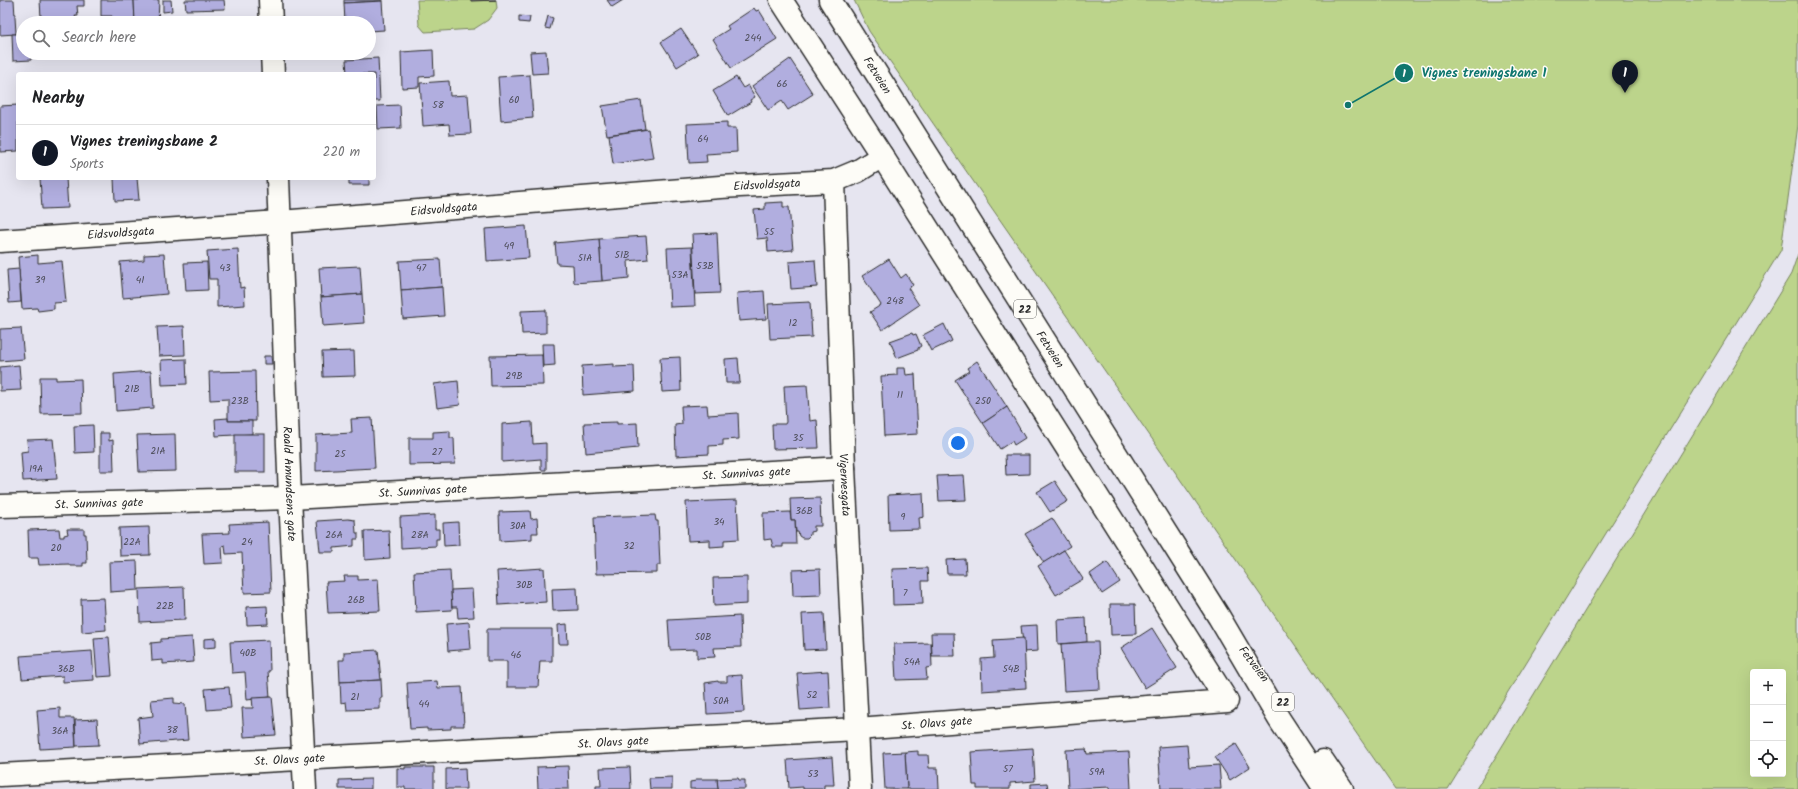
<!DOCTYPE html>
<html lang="en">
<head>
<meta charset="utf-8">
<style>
	:root { --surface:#fff; --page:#f6f6f6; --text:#202124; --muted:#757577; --line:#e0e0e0; --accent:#111827 }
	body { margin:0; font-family:Kalam,sans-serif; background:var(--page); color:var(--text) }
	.controls { position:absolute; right:12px; bottom:12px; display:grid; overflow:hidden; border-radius:4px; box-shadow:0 4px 16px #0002 }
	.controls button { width:36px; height:36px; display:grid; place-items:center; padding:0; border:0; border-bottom:1px solid var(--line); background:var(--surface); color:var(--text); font:20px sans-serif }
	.you { position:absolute; left:958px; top:443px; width:14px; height:14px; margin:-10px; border:3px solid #fff; border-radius:50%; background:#1a73e8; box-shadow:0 0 0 6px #1a73e833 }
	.badge { display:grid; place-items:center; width:26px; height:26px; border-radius:50%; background:var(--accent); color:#fff; font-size:13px; font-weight:700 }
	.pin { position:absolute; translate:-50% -33px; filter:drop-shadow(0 1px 2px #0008) }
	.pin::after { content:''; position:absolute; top:21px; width:14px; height:12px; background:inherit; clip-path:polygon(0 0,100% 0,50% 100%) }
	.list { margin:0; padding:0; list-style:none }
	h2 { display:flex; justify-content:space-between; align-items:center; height:52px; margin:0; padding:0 16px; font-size:17px }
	h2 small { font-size:13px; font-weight:400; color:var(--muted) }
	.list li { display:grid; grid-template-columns:26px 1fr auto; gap:12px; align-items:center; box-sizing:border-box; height:56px; padding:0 16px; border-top:1px solid var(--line) }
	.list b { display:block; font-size:15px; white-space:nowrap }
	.list p { margin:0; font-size:13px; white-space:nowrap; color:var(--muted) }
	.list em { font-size:13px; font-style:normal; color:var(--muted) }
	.icon { flex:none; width:22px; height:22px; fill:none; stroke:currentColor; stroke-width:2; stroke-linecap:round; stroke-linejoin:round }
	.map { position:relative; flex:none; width:1798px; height:789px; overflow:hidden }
	.search { position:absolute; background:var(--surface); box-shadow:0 4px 16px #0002; left:16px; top:16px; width:360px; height:44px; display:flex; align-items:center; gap:10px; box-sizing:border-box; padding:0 14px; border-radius:22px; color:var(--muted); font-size:15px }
	.panel { position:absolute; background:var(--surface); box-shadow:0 4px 16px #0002; left:16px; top:72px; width:360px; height:108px; border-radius:4px }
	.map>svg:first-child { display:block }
	.green { fill:#bcd48b; stroke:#74805b; fill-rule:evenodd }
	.building { fill:#b1aedf; stroke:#2b2b2b }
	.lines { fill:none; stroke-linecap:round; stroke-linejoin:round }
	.minor-casing { stroke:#2b2b2b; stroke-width:25 }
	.highway-casing { stroke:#2b2b2b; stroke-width:25 }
	.minor { stroke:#fdfcf7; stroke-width:22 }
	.highway { stroke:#fdfcf7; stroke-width:22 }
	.labels { text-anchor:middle; stroke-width:3; stroke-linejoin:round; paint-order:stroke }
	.number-label { font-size:10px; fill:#4c4c58 }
	.shield { fill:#fdfcf7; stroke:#6a6a68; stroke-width:1 }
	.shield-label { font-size:11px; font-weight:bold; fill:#2b2b2b }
	.street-label { font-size:12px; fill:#2b2b2b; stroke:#fdfcf7 }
	.leader { fill:none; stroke:#0f766e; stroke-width:1.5 }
	.callout-dot { fill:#0f766e; stroke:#fdfcf7; stroke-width:1.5 }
	.mark-label { font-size:12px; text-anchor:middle; font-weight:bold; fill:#fff }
	.callout-label { font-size:13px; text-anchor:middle; font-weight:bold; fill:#0f766e; stroke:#fdfcf7; stroke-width:3; stroke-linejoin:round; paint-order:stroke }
</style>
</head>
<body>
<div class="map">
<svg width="1798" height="789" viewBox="0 0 1798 789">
	<rect width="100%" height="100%" fill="#e6e5f0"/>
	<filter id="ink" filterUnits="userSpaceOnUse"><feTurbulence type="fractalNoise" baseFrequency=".025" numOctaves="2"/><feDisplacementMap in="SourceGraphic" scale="8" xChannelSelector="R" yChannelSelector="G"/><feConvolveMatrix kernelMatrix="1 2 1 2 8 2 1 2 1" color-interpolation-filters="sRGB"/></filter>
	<g filter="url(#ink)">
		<!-- green -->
		<g class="green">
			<path d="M417,0H496L497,8L488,20L474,29L425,32L419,25Z"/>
			<path d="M854,0H1798V125L1781,250L1448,789H1395L869,31Z"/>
			<path d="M1798,254V789H1476L1791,274ZM1753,672H1783V774H1753Z"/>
		</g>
		<!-- building -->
		<g class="building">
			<path d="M0,0H14L16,34L0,35Z"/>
			<path d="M40,0H84V6H77L78,16H75L78,23H41L46,21V18H41Z"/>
			<path d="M101,0H134L135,23H113L112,16H101Z"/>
			<path d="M134,0H159L158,23H135Z"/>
			<path d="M163,0H171L172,11L163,12Z"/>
			<path d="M185,0H224L225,9L186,10Z"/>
			<path d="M344,0H382V1L344,3Z"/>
			<path d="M471,0H496L471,1Z"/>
			<path d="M607,0H623L612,7Z"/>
			<path d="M382,1L384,30L369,31V23H345L344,3Z"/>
			<path d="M754,8L756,11L759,10L777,39L731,68L713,39L729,29L727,26Z"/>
			<path d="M519,16L530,17L529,23L519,22Z"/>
			<path d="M548,16L553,18L550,29L545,28Z"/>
			<path d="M681,29L698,54L677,67L661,42Z"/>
			<path d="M12,34H23V53H30L31,60L13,61Z"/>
			<path d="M433,50L434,76L419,77V87L402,88L401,52Z"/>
			<path d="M546,51L548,73L532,74L530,52Z"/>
			<path d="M378,58L380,101H374V74H347L346,60Z"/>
			<path d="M790,59L813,94L788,110L782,101L768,110L752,86Z"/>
			<path d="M530,75L533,118L501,121L498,77Z"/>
			<path d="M736,77L743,88L748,85L755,97L750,100L751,102L728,116L713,91Z"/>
			<path d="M449,81L450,96L468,95L471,134L450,135L449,124L423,126L420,83Z"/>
			<path d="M641,100L645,129L607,135L602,106Z"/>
			<path d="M18,105V151L0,152V106Z"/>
			<path d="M400,105L401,128L378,129L377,106Z"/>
			<path d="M727,122V128H736L737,152L706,154L707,162L689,163L687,124Z"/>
			<path d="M648,129L653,158L613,164L609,135Z"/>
			<path d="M40,178H66L68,208L42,209Z"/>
			<path d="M114,178H137L139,200L115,201Z"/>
			<path d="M354,178H369V185H349V179Z"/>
			<path d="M783,202V207H789L793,250L768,252L767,238L757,239L754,210L765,209V203Z"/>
			<path d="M526,226L529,258L487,261L485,229Z"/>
			<path d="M717,233L720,293L695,294L692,234Z"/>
			<path d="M646,236L648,259L628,261L629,278L602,281L599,239Z"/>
			<path d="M599,239L602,281L574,283L573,265L557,264L555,243Z"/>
			<path d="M692,247L695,306L670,307L667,248Z"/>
			<path d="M238,249L240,288L244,287L245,305L217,307V279H209L207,251Z"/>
			<path d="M164,254L167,294L123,298L120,262L144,260V255Z"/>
			<path d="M38,255V263L62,261L66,302L54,303V309L38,311L37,308L22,309L18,257Z"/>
			<path d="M440,259L442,287L401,290L399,261Z"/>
			<path d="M889,259L901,278L906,274L913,285L908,288L919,305L882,330L870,312L881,305L862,276Z"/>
			<path d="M815,260L817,287L791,289L789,262Z"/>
			<path d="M207,262L208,290L186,291L184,263Z"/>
			<path d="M360,266L362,294L321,297L319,268Z"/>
			<path d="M19,269L21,302L9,303L7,270Z"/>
			<path d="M442,287L444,316L403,319L401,290Z"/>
			<path d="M764,291L766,319L739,321L737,293Z"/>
			<path d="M362,294L364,323L323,326L321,297Z"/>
			<path d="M810,302L812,337L770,339L768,304Z"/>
			<path d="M546,310V333L522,334L521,311Z"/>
			<path d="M944,324L952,341L931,351L923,335Z"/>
			<path d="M184,326L185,355L159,356L157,327Z"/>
			<path d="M21,328L24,359L0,361V329Z"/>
			<path d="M912,333L913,335L916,334L921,346L918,348V350L897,358L890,341Z"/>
			<path d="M542,344H554L555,365L543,366Z"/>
			<path d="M354,351L355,376L323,377L322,352Z"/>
			<path d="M542,355L543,385L491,386L490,356Z"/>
			<path d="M264,356H271L272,364H264Z"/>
			<path d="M680,357L681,391L662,392L660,358Z"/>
			<path d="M738,358L740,383H726L725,359Z"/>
			<path d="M186,359L187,384L162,385L161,360Z"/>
			<path d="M977,361L1007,407L983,423L955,380L969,371L967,368Z"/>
			<path d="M614,364V367L634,366L635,391L583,395L582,366Z"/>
			<path d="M19,365L21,390L0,391V367Z"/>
			<path d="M897,368H905L906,375L915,374L918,434L884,436L881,376L897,375Z"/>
			<path d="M151,371L153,408L116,411L114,374Z"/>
			<path d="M255,371L256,421H228V399L210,400L209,372Z"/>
			<path d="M40,377H56V380L81,379L82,413L41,414Z"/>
			<path d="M458,381L460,405L437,408L434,384Z"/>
			<path d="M807,385L810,421L817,420L819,448L773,449L772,424H785L786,422L784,386Z"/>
			<path d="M707,405L708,415L738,413L739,439L723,440V445L709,446V454L676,456L675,425L682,424L681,406Z"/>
			<path d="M1007,407L1025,438L1014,445L1012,441L1000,449L983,423Z"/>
			<path d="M228,418V421H252V434L216,436L215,419Z"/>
			<path d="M372,418L375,468L316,471V435L352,433L351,419Z"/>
			<path d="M532,422L533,444L546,443V470H541V459L502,462V424Z"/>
			<path d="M617,422V424L637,423L638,448L586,453L584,423Z"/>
			<path d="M93,425L94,452L75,453L74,426Z"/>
			<path d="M450,431V438H454L455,464L409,465V438H433V432Z"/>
			<path d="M100,433H109V441L113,440L114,471H100Z"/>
			<path d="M175,434L176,471L139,472L137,435Z"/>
			<rect x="235" y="434" width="30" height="38"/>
			<path d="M53,439L57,479L23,481L21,452L28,451L27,440Z"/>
			<path d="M1005,455H1029V474L1006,475Z"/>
			<path d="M964,475L966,500L939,501L937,476Z"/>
			<path d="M1055,481L1068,501L1050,512L1037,492Z"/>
			<path d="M923,493L924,517L919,518L920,529L889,530L888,495Z"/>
			<path d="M820,498L821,526H814V531L810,532V535L807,538H802L799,536L798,532H796L795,520H791L790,499Z"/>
			<path d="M737,500L739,539L724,540V546L710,547V540L688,541L686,502Z"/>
			<path d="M530,511L531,519L537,518L538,533H532V539L500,541L499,512Z"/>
			<path d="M790,512L791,520H795L796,544H783V547H773L771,539L764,540L763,513Z"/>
			<path d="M435,515V529H439V539H436V546L401,548L400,517Z"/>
			<path d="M655,515L656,521H658L660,565H657V573L596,574L594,517Z"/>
			<path d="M1052,518L1070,546L1044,563L1025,534Z"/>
			<path d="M348,519L355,520L356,533H358V539H354V546L334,548V552H320L317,521Z"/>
			<path d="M268,522L271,592L244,593L242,553L226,554L225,545L222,546L223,563L204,564L202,534L230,533L229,524Z"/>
			<path d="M458,522L459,545L444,546L443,523Z"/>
			<path d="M149,527L150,555L120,556L119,528Z"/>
			<path d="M59,529L60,537H64V535L68,534L67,529H84V534H86L87,563H83V566H70L69,564L39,565L38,558H29L28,530Z"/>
			<path d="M389,530L390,558L365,560L364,531Z"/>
			<path d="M1064,550L1083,579L1056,595L1038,566Z"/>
			<path d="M965,559L966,574H947L946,560Z"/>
			<path d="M137,561L138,590L110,592L109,562Z"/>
			<path d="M1107,562L1120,582L1102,594L1090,574Z"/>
			<path d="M544,568L546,602L499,605L497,571Z"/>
			<path d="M927,568L928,581H922L923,604L893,605L892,569Z"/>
			<path d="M820,569L821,595L793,596L792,570Z"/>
			<path d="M450,570L452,610L416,612L414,572Z"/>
			<path d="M344,576H358V580L378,579L380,611L328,613L326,582L345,581Z"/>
			<path d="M747,577V604L714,606L713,578Z"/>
			<path d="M184,587L185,620L140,622L139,589Z"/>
			<path d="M577,588L578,610L553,611L552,589Z"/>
			<path d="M472,589L474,617L458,618L457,607H452L451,590Z"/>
			<path d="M104,598L106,630L82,632L81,599Z"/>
			<path d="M1110,604H1135L1136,634L1111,635Z"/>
			<path d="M267,606L268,624L247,625L246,607Z"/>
			<path d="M824,613L826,649L804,650L802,614Z"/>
			<path d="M740,616L741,647L714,648L715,657L697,658V649L670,650L668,620Z"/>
			<path d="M1086,618L1087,642L1058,644L1057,620Z"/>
			<path d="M469,622L471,649L448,651L446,624Z"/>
			<path d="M567,624L568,644H559L558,625Z"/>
			<path d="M1037,625L1038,651L1024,652L1021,626Z"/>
			<path d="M1152,628L1177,668L1145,688L1121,648Z"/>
			<path d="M487,629H552V661H540L538,687H507V661H487Z"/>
			<path d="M931,633H954L955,656H932Z"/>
			<path d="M109,637L112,676L97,677L94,638Z"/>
			<path d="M192,637L194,662L163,664V660L152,661L151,643L161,642V639Z"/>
			<path d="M216,638V647L204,648V639Z"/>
			<path d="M1024,638L1026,688L982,691L981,659L994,658L993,640Z"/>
			<path d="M269,640L270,671H268L270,697L247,700L245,672L232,673L230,642Z"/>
			<path d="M1087,642H1098L1100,689L1064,691L1061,644Z"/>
			<path d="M931,643L932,667L926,668L927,679L896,680L894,644Z"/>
			<path d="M378,650L381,680L340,682L339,660H344V652Z"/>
			<path d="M92,651L94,680L63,682V676L22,679L20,656Z"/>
			<path d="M828,671L830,708L800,710L797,673Z"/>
			<path d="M742,675L744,712L707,714L705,683L718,681V682H727V676Z"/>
			<path d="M381,680L382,698H380V709L347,710L346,702L341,703L340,682Z"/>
			<path d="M437,681L438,688L462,687L464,726H451V729L427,730V728L410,729L407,683Z"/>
			<path d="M229,687L231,708L207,710L205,689Z"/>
			<path d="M272,697L276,735L244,737L242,708H253L252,698Z"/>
			<path d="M174,698V703L185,704L188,740L140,744L138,718L153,716L151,700Z"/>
			<path d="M60,708V718H74L76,747L40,749L37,710Z"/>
			<path d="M97,719L99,745L76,746L75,720Z"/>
			<path d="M1236,744L1250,767L1230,780L1215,757Z"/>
			<path d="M1187,745L1189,767L1219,765L1221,789H1161L1158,747Z"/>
			<path d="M1033,748L1035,781L1010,783V789H977V785H973L971,752Z"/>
			<path d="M1086,749L1087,754L1129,752L1131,789H1110V787L1068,789L1066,750Z"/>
			<path d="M918,751V755H928L929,768H938L939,789H907L905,752Z"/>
			<path d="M905,752L907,789H885L883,753Z"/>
			<path d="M832,757L834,785H824V789H803V787L789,788L787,760Z"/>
			<path d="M568,766L569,789H538L537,767Z"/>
			<path d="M405,767H434V789H405V787H397V768L405,769Z"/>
			<path d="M630,767L631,789H596V786H601L600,768Z"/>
			<path d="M465,768L466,789H446V769Z"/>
			<path d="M672,777V789H650L649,778Z"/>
			<path d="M738,778L739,780H745V789H718L717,779Z"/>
			<path d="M371,779V789H339V780Z"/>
			<path d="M696,779H717L718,789H690V782L696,781Z"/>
			<path d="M1047,783L1048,789H1031V784Z"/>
		</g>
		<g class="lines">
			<defs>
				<g id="minor">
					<path d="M270,0L271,23"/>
					<path d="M272,53L273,74"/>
					<path id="s1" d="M278,178L290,498L305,789"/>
					<path id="s2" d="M834,181L844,468L860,789"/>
					<path id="s3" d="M0,241L280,222L720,187L834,181L858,171L882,156"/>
					<path id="s4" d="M0,506L290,498L844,468"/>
					<path id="s5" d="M0,775L857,729L1227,701L882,156L781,0"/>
				</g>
				<g id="highway">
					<path id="s6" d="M830,0L1219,617L1279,719L1325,789"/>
					<path d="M1323,761L1342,789"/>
				</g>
			</defs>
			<!-- minor casing -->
			<use href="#minor" class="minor-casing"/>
			<!-- highway casing -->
			<use href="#highway" class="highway-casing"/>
			<!-- minor -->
			<use href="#minor" class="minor"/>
			<!-- highway -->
			<use href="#highway" class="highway"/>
		</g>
	</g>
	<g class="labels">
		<!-- number labels -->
		<g class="number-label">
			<text x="753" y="41">244</text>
			<text x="782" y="87">66</text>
			<text x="514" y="103">60</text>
			<text x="438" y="108">58</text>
			<text x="703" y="142">64</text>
			<text x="769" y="235">55</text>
			<text x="509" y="249">49</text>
			<text x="622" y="258">51B</text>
			<text x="585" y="261">51A</text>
			<text x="705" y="269">53B</text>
			<text x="225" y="271">43</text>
			<text x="421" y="271">47</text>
			<text x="680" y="278">53A</text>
			<text x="40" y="283">39</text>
			<text x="140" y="283">41</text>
			<text x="895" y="304">248</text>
			<text x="793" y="326">12</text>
			<text x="514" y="379">29B</text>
			<text x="132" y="392">21B</text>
			<text x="900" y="398">11</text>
			<text x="240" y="404">23B</text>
			<text x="983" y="404">250</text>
			<text x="798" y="441">35</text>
			<text x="158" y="454">21A</text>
			<text x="437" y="455">27</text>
			<text x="340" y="457">25</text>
			<text x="36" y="472">19A</text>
			<text x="804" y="514">36B</text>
			<text x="903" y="520">9</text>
			<text x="719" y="525">34</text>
			<text x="518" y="529">30A</text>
			<text x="334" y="538">26A</text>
			<text x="420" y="538">28A</text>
			<text x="132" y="545">22A</text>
			<text x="247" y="545">24</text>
			<text x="629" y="549">32</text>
			<text x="56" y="551">20</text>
			<text x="524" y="588">30B</text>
			<text x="905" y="596">7</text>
			<text x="356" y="603">26B</text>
			<text x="165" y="609">22B</text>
			<text x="703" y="640">50B</text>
			<text x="248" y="656">40B</text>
			<text x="516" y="658">46</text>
			<text x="912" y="665">54A</text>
			<text x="66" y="672">36B</text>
			<text x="1011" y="672">54B</text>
			<text x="812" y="698">52</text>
			<text x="355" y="700">21</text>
			<text x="721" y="704">50A</text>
			<text x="424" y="707">44</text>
			<text x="172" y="733">38</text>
			<text x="60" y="734">36A</text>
			<text x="1008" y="772">57</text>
			<text x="1097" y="775">59A</text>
			<text x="813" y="777">53</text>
		</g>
		<!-- shield labels -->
		<g class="shield">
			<rect x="1014" y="300" width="22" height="18" rx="3"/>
			<rect x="1272" y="693" width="22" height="18" rx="3"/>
		</g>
		<g class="shield-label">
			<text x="1025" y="313">22</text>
			<text x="1283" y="706">22</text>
		</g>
		<!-- street labels -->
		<g class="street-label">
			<text dy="4" stroke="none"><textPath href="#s6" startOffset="89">Fetveien</textPath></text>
			<text dy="4" stroke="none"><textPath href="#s3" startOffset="769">Eidsvoldsgata</textPath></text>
			<text dy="4" stroke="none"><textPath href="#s3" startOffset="445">Eidsvoldsgata</textPath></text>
			<text dy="4" stroke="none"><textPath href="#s3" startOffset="121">Eidsvoldsgata</textPath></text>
			<text dy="4" stroke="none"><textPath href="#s6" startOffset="413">Fetveien</textPath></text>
			<text dy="4" stroke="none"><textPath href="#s4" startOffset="747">St. Sunnivas gate</textPath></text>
			<text dy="4" stroke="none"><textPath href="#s1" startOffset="306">Roald Amundsens gate</textPath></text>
			<text dy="4" stroke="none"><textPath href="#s2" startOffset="304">Vigernesgata</textPath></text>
			<text dy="4" stroke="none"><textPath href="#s4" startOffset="423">St. Sunnivas gate</textPath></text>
			<text dy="4" stroke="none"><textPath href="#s4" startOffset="99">St. Sunnivas gate</textPath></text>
			<text transform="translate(1254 664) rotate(53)" y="4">Fetveien</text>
			<text dy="4" stroke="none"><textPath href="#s5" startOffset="938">St. Olavs gate</textPath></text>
			<text dy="4" stroke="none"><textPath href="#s5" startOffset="614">St. Olavs gate</textPath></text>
			<text dy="4" stroke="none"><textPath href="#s5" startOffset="290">St. Olavs gate</textPath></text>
		</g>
	</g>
	<!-- callouts -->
	<path class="leader" d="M1348 105L1404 73"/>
	<g class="callout-dot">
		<circle cx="1348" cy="105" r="4"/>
		<circle cx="1404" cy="73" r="10"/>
	</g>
	<g class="mark-label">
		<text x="1404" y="77">1</text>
	</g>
	<g class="callout-label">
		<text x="1484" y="77">Vignes treningsbane 1</text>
	</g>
</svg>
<div class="controls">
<button>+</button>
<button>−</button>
<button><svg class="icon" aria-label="locate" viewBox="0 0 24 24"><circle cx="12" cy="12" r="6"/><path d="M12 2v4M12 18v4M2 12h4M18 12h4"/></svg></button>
</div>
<div class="you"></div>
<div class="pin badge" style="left:1625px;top:93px">1</div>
<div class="search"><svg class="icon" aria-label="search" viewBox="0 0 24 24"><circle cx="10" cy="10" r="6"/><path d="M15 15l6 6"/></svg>Search here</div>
<section class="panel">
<h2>Nearby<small></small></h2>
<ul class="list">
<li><span class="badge">1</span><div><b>Vignes treningsbane 2</b><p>Sports</p></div><em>220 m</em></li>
</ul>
</section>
</div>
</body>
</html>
